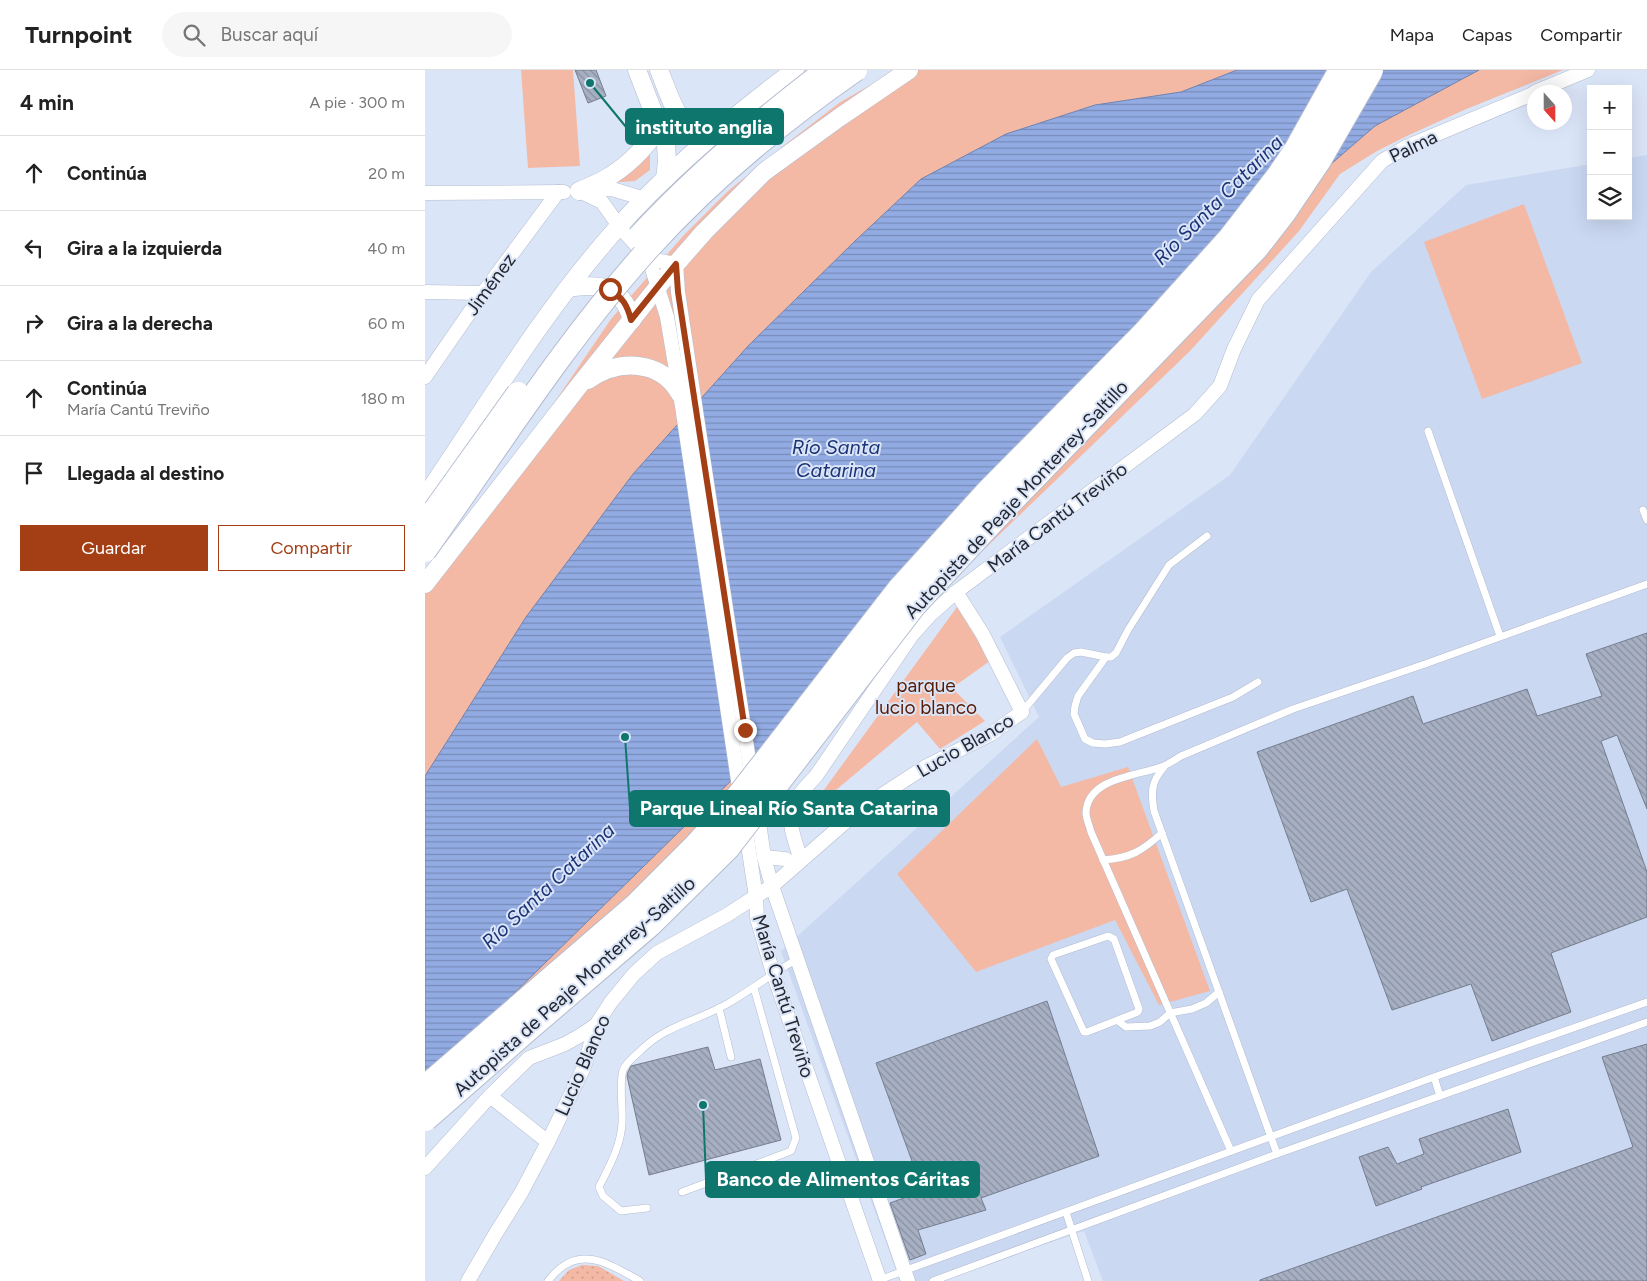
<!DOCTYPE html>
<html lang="es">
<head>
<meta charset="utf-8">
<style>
	:root { --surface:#fff; --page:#f6f6f6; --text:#222; --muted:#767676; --line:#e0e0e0; --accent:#a43e15 }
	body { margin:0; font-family:Figtree,sans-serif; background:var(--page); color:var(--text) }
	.controls { position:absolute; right:15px; top:15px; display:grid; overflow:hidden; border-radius:0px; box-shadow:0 5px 20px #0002 }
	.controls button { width:45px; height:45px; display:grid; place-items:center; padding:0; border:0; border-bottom:1px solid var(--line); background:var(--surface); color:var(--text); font:25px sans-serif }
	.compass { position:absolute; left:1102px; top:15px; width:45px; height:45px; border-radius:50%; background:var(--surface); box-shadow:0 5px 20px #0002; rotate:159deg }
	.stop { position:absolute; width:15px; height:15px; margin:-11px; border:4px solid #a43e15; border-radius:50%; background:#fff }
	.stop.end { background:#a43e15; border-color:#fff; box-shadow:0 1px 5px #0008 }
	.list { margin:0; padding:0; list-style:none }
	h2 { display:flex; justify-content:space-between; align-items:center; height:65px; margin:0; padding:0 20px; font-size:21px }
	h2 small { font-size:16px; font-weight:400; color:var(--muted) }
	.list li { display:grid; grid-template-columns:32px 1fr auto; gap:15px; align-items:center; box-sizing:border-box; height:75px; padding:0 20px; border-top:1px solid var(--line) }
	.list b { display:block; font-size:19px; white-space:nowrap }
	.list p { margin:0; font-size:16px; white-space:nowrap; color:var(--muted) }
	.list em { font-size:16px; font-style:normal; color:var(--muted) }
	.actions { display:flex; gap:10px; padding:15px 20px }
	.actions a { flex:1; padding:11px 0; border:1px solid var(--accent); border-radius:0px; text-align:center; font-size:18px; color:var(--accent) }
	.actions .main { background:var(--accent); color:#fff }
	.icon { flex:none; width:28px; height:28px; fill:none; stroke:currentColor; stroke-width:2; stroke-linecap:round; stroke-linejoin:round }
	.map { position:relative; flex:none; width:1222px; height:1211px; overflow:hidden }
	header { display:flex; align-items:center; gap:30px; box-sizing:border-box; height:70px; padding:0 25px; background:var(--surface); border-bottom:1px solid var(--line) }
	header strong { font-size:24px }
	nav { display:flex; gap:28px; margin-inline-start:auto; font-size:18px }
	.search { width:350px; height:45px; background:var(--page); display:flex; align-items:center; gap:12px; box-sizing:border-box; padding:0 18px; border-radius:28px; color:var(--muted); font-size:19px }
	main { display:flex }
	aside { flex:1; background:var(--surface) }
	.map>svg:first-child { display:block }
	.built { fill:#cbd8f2 }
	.grass { fill:url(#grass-dots) }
	.park { fill:#f4b9a5 }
	.water { fill:url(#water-rules); stroke:#7183ad }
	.building { fill:url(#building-back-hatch); stroke:#757d8f }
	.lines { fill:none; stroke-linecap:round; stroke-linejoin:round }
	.service-casing { stroke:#b3bccf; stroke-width:8 }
	.minor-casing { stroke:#b3bccf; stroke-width:15 }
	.tertiary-casing { stroke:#b3bccf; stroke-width:19 }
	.service { stroke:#fff; stroke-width:7 }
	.minor { stroke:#fff; stroke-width:14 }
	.tertiary { stroke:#fff; stroke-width:18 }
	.primary-bridge-casing { stroke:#b3bccf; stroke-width:24; stroke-linecap:butt }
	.motorway-bridge-casing { stroke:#b3bccf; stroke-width:28; stroke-linecap:butt }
	.primary-bridge { stroke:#fff; stroke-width:22 }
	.motorway-bridge { stroke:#fff; stroke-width:26 }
	.route { stroke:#a43e15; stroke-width:6 }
	.labels { text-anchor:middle; stroke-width:4; stroke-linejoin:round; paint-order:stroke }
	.street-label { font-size:19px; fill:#24272f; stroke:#dbe5f8 }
	.park-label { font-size:19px; fill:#561c05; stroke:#dbe5f8 }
	.water-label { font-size:20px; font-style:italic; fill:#1b3374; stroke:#dbe5f8 }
	.leader { fill:none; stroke:#0f766e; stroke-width:2 }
	.callout-dot { fill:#0f766e; stroke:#dbe5f8; stroke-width:2 }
	.callout { fill:#0f766e; stroke:#0f766e; stroke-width:2 }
	.callout-label { font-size:20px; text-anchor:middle; font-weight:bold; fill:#fff }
</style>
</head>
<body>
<header>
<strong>Turnpoint</strong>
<div class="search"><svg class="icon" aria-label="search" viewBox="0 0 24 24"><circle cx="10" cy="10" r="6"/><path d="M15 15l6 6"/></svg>Buscar aquí</div>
<nav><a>Mapa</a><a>Capas</a><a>Compartir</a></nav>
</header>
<main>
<aside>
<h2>4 min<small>A pie · 300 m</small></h2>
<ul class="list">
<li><svg class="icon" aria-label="ahead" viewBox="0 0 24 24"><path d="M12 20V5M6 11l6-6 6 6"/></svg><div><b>Continúa</b></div><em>20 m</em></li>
<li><svg class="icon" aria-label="left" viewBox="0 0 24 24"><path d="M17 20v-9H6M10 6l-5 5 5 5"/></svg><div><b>Gira a la izquierda</b></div><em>40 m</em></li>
<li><svg class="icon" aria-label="right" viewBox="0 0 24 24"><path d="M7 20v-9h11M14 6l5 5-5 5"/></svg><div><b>Gira a la derecha</b></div><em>60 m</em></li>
<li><svg class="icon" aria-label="ahead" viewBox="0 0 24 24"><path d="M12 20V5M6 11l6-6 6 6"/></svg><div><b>Continúa</b><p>María Cantú Treviño</p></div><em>180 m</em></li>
<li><svg class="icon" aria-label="arrive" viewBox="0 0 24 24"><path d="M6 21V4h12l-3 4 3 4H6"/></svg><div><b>Llegada al destino</b></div></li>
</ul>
<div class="actions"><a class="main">Guardar</a><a>Compartir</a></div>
</aside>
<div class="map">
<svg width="1222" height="1211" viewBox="0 0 1222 1211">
	<defs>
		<pattern id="grass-dots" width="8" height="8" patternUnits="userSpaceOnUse" patternTransform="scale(1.25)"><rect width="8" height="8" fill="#f4b9a5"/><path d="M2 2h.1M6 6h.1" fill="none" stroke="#d19f8e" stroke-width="1.8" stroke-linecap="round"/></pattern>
		<pattern id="water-rules" width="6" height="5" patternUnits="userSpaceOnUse" patternTransform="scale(1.25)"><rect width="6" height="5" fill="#92abe3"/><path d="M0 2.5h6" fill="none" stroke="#778bb8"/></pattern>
		<pattern id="building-back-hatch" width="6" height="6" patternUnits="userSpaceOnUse" patternTransform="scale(1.25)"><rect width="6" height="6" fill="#a7b0c3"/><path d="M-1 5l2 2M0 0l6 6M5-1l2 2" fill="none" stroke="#888f9f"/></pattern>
	</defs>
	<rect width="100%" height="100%" fill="#dbe5f8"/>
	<!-- built -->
	<path class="built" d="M1222,85V1211H678L659,1161L515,1211H475L356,881L614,647L575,567L805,405L946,202L1041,115L1166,94V146H1203V88Z"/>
	<!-- grass -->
	<path class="grass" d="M157,1195L173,1196L199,1211H134L144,1200Z"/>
	<!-- park -->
	<g class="park">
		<path d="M96,0H148L155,96L103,98Z"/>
		<path d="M471,0H1138L1039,40L984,65L952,81L915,104L874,161L765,281L519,518L0,1059V523L186,249L258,166L303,121L357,77L414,33Z"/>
		<path d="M222,79L225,86V100L210,111L183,113Z"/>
		<path d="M1099,134L1157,293L1057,329L999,172Z"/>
		<path d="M532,537L565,591L527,618L560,651L515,679L492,652L380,746Z"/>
		<path d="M612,669L636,717L703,697L785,921L734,935L690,850L551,902L472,804Z"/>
	</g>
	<!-- water -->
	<path class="water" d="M812,0H1054L950,56L737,240L318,699L15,996L0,1014V706L101,547L208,404L324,275L430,171L496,109L581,64L670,35L756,22Z"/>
	<!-- building -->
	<g class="building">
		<path d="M150,0H171L181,26L163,33Z"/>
		<path d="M1222,563V739L1192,665L1176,671L1222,802V847L1126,883L1146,942L1067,971L1046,914L967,940L922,819L886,832L832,682L988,626L998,654L1102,619L1112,646L1177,626L1161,584Z"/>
		<path d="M622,931L674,1086L556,1128L561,1140L493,1160L501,1184L485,1190L465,1133L498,1121L451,993Z"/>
		<path d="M1222,974V1211H835V1210L1208,1077L1177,987Z"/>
		<path d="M283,977L290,1000L335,989L356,1070L224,1105L202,1006L203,1002L206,996Z"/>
		<path d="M1083,1039L1096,1082L996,1117L997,1119L951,1136L934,1087L963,1077L972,1094L999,1084L994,1069Z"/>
	</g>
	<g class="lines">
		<defs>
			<g id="service">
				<path d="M1003,361L1075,566"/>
				<path d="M1218,440L1222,450"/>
				<path d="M681,587L653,626L650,636L649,644L660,669L668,673L680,674L695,672L808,627L833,612"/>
				<path d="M597,642L642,588L649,583L656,582L681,587H686L691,583L703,560L744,495L782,466"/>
				<path d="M739,697C726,712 726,722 729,741L852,1084"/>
				<path d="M678,790C706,788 717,781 737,763"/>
				<path d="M683,866L689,869L714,939L713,942L662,962H659L626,889L628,885Z"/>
				<path d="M294,938L306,987"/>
				<path d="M693,951L701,957L725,956L735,952L745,943L767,939L781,933L794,922"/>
				<path d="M1009,1007L1015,1026"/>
				<path d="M806,1081L666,762C665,757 661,749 661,743C662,707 714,706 739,696C745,693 751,689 756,686L868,639L1000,594L1222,514"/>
				<path d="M257,1122L366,1081L371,1068L329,918"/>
				<path d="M222,1138L196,1141L178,1126L174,1117C184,1097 196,1076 197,1053C198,1039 194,1013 198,1000C201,993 207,988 213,983C240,955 270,952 302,934C326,920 348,903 372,889"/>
				<path d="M641,1142L663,1211"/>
				<path d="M454,1210L1009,1007L1222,932"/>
				<path d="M123,1211C152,1173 181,1192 215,1211"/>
				<path d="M508,1211L852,1084L1222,952"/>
			</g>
			<g id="minor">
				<path d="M1110,22L1163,0"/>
				<path d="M163,120L187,119L220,129"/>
				<path d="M154,121L177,132L194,156L224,189L242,247L257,336L315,724"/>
				<path d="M0,123L139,122"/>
				<path d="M224,189L251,194L253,222L327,710"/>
				<path d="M0,222L58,223"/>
				<path d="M0,307L58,223L133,122"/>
				<path d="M332,739L339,787L347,816L483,1211"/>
				<path d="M320,755L331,827L332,848L348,903L455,1211"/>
				<path d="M339,787L360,789L371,795"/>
				<path d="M376,790C362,747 358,740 391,706L487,565L505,545L531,522L770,344L795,316L809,279L833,230L957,91L981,77L1110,23"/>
				<path d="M65,1026L123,1072"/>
				<path d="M0,1098L65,1026L104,988L140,974L156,965L171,955"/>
				<path d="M43,1211L71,1163L96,1123L123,1072L159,997L171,955L186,932L209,904L232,883L302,845L347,816L418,754L446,732L500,697L566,664L597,642L557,563L531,522"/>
			</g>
			<g id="tertiary">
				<path d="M212,0L241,75L242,91L240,109"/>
				<path d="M234,0C241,16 252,56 271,60C280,62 289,58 298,56"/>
				<path d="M154,121C163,117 172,114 180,109C202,97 220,78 235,57"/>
				<path d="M143,218C175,213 197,215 207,250"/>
				<path d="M163,310C193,289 236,289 255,324"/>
				<path d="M0,427C61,337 121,237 194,156C246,98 307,47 370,0"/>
				<path d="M0,514L153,317L251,194L279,162L339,102L415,47L484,0"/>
			</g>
		</defs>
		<!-- service casing -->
		<use href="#service" class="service-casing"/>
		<!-- minor casing -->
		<use href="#minor" class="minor-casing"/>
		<!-- tertiary casing -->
		<use href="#tertiary" class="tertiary-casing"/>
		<!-- service -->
		<use href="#service" class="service"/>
		<!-- minor -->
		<use href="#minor" class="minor"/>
		<!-- tertiary -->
		<use href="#tertiary" class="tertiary"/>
		<defs>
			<g id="primary-bridge">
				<path d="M213,167C270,105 334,51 401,0"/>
				<path d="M0,453L93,323"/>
				<path d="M0,481C73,378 140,271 225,177C286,110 356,52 431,0"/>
			</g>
			<g id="motorway-bridge">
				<path d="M0,1019L213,835L270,778L300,745L475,520L563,423L720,264L805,170L854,107L871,82L917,0"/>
				<path d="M0,1048L98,962L224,854L302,777L488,535L584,432L830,178L858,142L893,90L945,0"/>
			</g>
		</defs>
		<!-- primary-bridge casing -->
		<use href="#primary-bridge" class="primary-bridge-casing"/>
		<!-- motorway-bridge casing -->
		<use href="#motorway-bridge" class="motorway-bridge-casing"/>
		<!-- primary-bridge -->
		<use href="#primary-bridge" class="primary-bridge"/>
		<!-- motorway-bridge -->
		<use href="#motorway-bridge" class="motorway-bridge"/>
	</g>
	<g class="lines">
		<!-- route -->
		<path class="route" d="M185,219C198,229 202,234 206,250L251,194L253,222L320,660"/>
	</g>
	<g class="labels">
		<!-- street labels -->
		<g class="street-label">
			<text transform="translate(988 76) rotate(-26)" y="7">Palma</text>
			<text transform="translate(65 214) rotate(-54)" y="7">Jiménez</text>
			<text transform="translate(591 429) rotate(-47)" y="7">Autopista de Peaje Monterrey-Saltillo</text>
			<text transform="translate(632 447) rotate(-37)" y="7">María Cantú Treviño</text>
			<text transform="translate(540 675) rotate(-30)" y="7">Lucio Blanco</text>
			<text transform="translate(149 916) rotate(-42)" y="7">Autopista de Peaje Monterrey-Saltillo</text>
			<text transform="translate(359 926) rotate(73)" y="7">María Cantú Treviño</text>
			<text transform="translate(157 995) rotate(-66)" y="7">Lucio Blanco</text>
		</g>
		<!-- park labels -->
		<g class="park-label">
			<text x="501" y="622">parque<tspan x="501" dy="22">lucio blanco</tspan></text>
		</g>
		<!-- water labels -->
		<g class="water-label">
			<text transform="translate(793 130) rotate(-45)" y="7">Río Santa Catarina</text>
			<text x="411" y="384">Río Santa<tspan x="411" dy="23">Catarina</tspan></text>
			<text transform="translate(123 816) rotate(-43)" y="7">Río Santa Catarina</text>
		</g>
	</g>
	<!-- callouts -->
	<path class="leader" d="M165 13L201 57M200 667L205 738M278 1035L281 1109"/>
	<g class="callout-dot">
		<circle cx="165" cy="13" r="5"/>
		<circle cx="200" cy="667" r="5"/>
		<circle cx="278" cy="1035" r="5"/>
	</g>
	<g class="callout">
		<rect x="201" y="39" width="157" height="35" rx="5"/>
		<rect x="205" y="721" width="319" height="35" rx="5"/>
		<rect x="281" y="1092" width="273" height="35" rx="5"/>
	</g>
	<g class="callout-label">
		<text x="279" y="64">instituto anglia</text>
		<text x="364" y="745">Parque Lineal Río Santa Catarina</text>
		<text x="418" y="1116">Banco de Alimentos Cáritas</text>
	</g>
</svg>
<div class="controls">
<button>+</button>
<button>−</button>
<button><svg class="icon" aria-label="layers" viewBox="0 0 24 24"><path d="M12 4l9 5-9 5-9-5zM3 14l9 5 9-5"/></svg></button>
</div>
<svg class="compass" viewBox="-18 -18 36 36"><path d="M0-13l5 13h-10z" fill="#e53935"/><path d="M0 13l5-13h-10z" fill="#767676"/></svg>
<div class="stop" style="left:185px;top:219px"></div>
<div class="stop end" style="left:320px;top:660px"></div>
</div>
</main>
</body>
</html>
